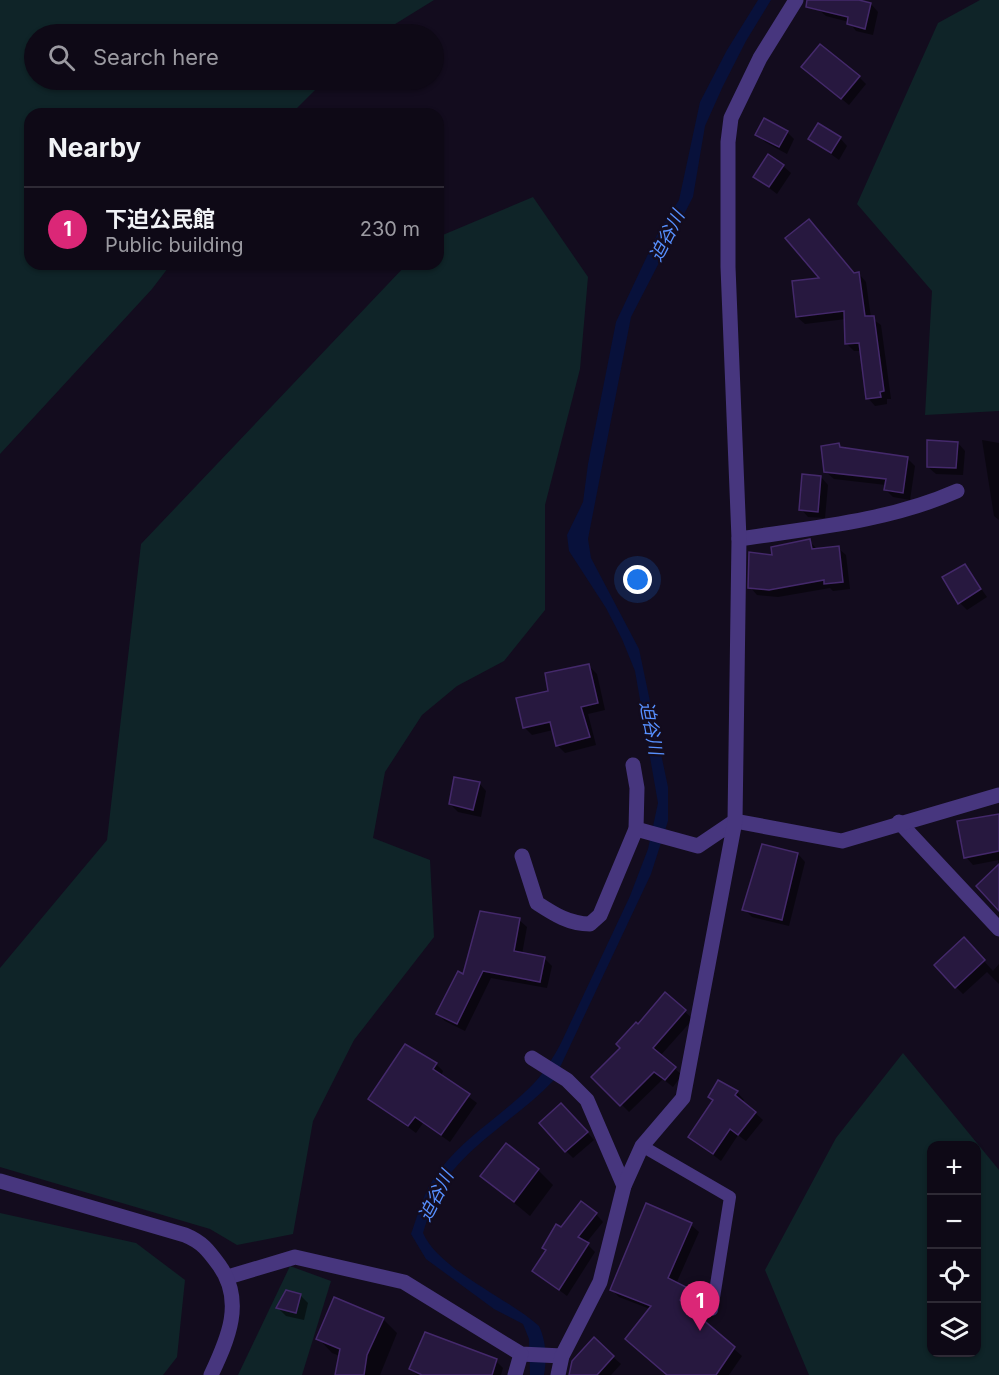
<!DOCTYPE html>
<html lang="en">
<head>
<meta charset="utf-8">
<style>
	:root { --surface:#0e0916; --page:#1c1723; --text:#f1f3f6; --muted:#9b9aa1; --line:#2e2a35; --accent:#db2777 }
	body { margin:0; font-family:Inter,"Noto Sans JP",sans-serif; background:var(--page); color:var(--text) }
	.controls { position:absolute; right:18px; bottom:18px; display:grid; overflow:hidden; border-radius:12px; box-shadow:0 2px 4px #0004 }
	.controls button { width:54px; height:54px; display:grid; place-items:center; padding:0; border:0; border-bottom:2px solid var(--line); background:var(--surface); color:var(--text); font:30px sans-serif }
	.you { position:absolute; left:638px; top:580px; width:21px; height:21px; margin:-15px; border:4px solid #fff; border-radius:50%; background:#1a73e8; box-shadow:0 0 0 9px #1a73e833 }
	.badge { display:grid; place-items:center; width:39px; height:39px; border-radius:50%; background:var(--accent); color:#fff; font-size:20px; font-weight:700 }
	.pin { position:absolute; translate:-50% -50px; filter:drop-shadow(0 2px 3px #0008) }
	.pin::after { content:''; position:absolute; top:32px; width:21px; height:18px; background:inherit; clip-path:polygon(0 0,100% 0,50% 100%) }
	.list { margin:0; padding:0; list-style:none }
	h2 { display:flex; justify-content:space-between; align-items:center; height:78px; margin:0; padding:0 24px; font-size:26px }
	h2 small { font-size:20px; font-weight:400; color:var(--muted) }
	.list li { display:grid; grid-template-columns:39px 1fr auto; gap:18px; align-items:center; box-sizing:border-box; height:84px; padding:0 24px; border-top:2px solid var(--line) }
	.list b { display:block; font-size:22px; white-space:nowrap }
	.list p { margin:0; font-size:20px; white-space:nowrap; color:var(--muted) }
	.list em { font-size:20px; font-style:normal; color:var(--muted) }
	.icon { flex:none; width:33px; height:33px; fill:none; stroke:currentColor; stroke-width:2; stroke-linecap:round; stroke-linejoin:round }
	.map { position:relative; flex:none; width:999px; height:1375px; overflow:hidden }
	.search { position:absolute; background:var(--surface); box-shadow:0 2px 4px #0004; left:24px; top:24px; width:420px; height:66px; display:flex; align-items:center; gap:15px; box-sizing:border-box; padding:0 21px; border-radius:33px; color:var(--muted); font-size:22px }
	.panel { position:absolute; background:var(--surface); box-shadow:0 2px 4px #0004; left:24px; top:108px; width:420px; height:162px; border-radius:18px }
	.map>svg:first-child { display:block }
	.green { fill:#0f2428; fill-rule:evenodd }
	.water { fill:#08113b }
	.shadow { fill:#0007 }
	.building { fill:#27183f; stroke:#44296b; stroke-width:1.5 }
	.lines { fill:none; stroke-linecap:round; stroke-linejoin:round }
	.service { stroke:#47367e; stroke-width:12 }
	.minor { stroke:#47367e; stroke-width:15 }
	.tertiary { stroke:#47367e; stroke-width:15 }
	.labels { text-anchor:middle; stroke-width:4.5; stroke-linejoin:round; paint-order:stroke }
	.water-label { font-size:18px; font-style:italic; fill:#5790ff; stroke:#130c1e }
</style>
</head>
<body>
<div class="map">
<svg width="999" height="1375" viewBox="0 0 999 1375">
	<rect width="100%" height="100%" fill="#130c1e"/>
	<!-- green -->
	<g class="green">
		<path d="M0,0H434L379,34H34V80H325L291,114H30V264H171L152,289L0,454Z"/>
		<path d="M980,0H999V411L925,415L932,291L857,204L938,23Z"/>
		<path d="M533,197L588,277L580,369L545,505V610L504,661L457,686L422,715L385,772L373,838L430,860L434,937L354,1040L313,1121L293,1234L237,1245L210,1229L0,1167V968L107,840L141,544L407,264H438V237Z"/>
		<path d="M903,1053L999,1170V1375H809L765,1270L836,1138ZM932,1146H976V1352H932Z"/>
		<path d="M0,1213L136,1243L185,1280L177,1357L163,1375H0Z"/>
		<path d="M290,1266L331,1281L302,1375H238Z"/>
	</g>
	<!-- water -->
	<path class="water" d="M758,0H771L746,41L723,86L705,126L693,197L631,317L588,539L591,558L639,649L668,787V821L651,874L554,1080C521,1115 476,1139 447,1178C435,1194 429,1214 423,1233C439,1270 508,1298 539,1326C546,1341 547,1358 544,1375H530L529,1339L523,1324L494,1309L426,1259L411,1234C419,1212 424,1190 439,1171C466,1135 505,1114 536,1081C546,1070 554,1056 561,1043L630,896L648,849L658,803L635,671L622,639L606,608L569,551L567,535L583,502L588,464L616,322L657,235L679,200L700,102L727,50Z"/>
	<!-- shadow -->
	<g class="shadow">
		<path d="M821,0H853L871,4L878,12L873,35L856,31L849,22L826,16L818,9Z"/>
		<path d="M803,67L859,77L866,84L849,105Z"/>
		<path d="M787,132L794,139L787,154L765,142L757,134Z"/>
		<path d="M840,138L847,146L839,160L810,139Z"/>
		<path d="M783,166L791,173L777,194L755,177Z"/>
		<path d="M859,274L866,282L871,318L881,325L891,399H887V404L875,406L868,398L862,351H854L846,343V319L805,324L797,317Z"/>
		<path d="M982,440L999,443V520L994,516Z"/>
		<path d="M958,443L965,451L963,475L936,474L928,467Z"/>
		<path d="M839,445L843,449L908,459L915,466L910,500L893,497L886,490V485L834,479L826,472Z"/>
		<path d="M821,477L828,485L825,518L808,517L801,509Z"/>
		<path d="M809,541L817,549L838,548L846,555L850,589L833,591L830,588L778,597L757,595L750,587L774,556Z"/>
		<path d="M965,566L987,597L967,610L960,603Z"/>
		<path d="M589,666L597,674L605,710L588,714L596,745L565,753L557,745L553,730L532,735L524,727Z"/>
		<path d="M479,783L486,791L481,817L458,812L450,804Z"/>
		<path d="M999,816V860L973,865L966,857Z"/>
		<path d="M798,854L805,862L789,926L752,917L744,909Z"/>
		<path d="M519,920L527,927L522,954L544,958L552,966L547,988L491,978L465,1031L445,1021L438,1014L464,976Z"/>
		<path d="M971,947L993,971L999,964V984L987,972L963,994L956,987Z"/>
		<path d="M665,994L693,1019L660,1056L682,1075L673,1087L663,1079L629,1112L594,1077L622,1049Z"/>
		<path d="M436,1064L443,1071L441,1076L477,1103L450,1142L423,1123L416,1133L370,1099Z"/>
		<path d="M737,1092L744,1100L743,1102L763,1120L746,1141L738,1135L721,1161L690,1137L714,1101L710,1097Z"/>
		<path d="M569,1112L594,1140L573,1158L566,1151Z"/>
		<path d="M538,1170L553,1185L530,1216L482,1176Z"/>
		<path d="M596,1214L603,1222L586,1243L595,1252L567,1296L534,1271L561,1229Z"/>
		<path d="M691,1225L699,1232L676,1284L693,1296L687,1308L742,1356L729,1375H669L650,1309L619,1297L612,1290Z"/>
		<path d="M300,1295L308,1303L304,1320L286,1316L278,1308Z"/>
		<path d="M383,1319L397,1333L380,1375H337L340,1356L332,1353L318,1338Z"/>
		<path d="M613,1357L621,1364L611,1375H570Z"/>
		<path d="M496,1361L503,1368L501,1375H417L411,1369Z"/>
	</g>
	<!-- building -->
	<g class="building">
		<path d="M807,0H859L871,3L865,29L847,24L848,17L806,7Z"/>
		<path d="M820,44L860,76L841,99L801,67Z"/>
		<path d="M764,118L788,131L779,147L755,135Z"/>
		<path d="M818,123L841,137L831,153L808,139Z"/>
		<path d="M768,154L784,165L769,187L753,177Z"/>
		<path d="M809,219L854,273L859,272L865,316H874L884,391L880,392L881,397L866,399L859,343L845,344L844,311L796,317L792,281L819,278L785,238Z"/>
		<path d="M927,440L958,442L956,468L927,467Z"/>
		<path d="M839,443L840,447L908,457L903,493L884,490L886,479L824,472L821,446Z"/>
		<path d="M802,474L821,476L818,512L799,510Z"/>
		<path d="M810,539L812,549L839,546L843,582L824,584V580L769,590L748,588L749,552L772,555L771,547Z"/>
		<path d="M965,564L981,589L958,604L942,577Z"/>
		<path d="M589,664L598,703L581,707L590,737L556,746L550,722L523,728L516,698L548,691L545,673Z"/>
		<path d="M454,777L480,782L473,810L449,804Z"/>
		<path d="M999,814V851L964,858L957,821Z"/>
		<path d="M762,844L798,853L782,920L742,910Z"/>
		<path d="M999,864V911L976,886Z"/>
		<path d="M480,911L520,918L514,951L545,957L540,982L483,971L457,1024L436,1014L458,971L463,974Z"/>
		<path d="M964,937L985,960L955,988L934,965Z"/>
		<path d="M665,992L686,1010L653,1048L676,1067L665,1080L654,1072L620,1106L591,1077L620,1048L616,1044L636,1022L638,1024Z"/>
		<path d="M405,1044L437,1063L433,1069L470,1094L441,1135L415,1117L408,1126L368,1099Z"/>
		<path d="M718,1080L738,1091L735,1095L756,1112L738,1135L730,1129L713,1154L688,1137L713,1100L708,1097Z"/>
		<path d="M561,1103L588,1132L565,1152L539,1123Z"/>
		<path d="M506,1143L539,1169L514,1202L480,1176Z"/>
		<path d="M581,1201L597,1213L578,1237L589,1243L559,1290L532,1271L546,1250L542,1248L556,1224L561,1227Z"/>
		<path d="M646,1203L692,1223L668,1278L686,1287L680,1300L735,1347L716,1375H667L625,1339L651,1306L610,1290Z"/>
		<path d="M286,1290L301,1294L296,1313L276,1308Z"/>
		<path d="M334,1297L384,1318L367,1355L364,1375H335L340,1349L316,1339Z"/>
		<path d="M425,1332L497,1359L492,1375H422L409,1369Z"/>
		<path d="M594,1337L614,1356L597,1375H569L572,1361Z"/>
	</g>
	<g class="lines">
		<!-- service -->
		<path class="service" d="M642,1146L730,1197L712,1310"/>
		<!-- minor -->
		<g class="minor">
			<path d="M739,539C812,528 889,521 957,491"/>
			<path d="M899,822L999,929"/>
			<path d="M636,829L698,846L735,821L842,841L999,795"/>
			<path d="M522,856L537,903C554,914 569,924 590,924L600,915L636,829L637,788L633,765"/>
			<path d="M532,1058L567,1080L587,1100L624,1186"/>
			<path d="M228,1277L295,1257L404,1282L521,1354L562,1356"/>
			<path d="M515,1375L521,1354"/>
			<path d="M558,1375L562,1356L600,1282L624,1186L642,1146L683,1098L735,821L739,539L728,267V142L731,118L760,58L796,0"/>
		</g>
		<!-- tertiary -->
		<path class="tertiary" d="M0,1181L185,1235C202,1242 208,1250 219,1265C245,1301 228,1339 211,1375"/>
	</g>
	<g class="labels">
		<!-- water labels -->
		<g class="water-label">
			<text transform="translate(667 236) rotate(-63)" y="6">迫谷川</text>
			<text transform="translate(651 728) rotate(79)" y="6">迫谷川</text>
			<text transform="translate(436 1196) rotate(-63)" y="6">迫谷川</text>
		</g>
	</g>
</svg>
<div class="controls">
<button>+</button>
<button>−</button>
<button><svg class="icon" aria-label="locate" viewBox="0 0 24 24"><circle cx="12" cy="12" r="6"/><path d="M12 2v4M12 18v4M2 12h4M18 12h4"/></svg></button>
<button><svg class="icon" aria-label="layers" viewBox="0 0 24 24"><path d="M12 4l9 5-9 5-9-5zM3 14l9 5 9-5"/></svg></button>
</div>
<div class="you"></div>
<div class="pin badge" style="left:700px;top:1331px">1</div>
<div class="search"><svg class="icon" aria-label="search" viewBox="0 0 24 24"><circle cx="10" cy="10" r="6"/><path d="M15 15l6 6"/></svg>Search here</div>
<section class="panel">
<h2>Nearby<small></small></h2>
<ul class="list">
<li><span class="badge">1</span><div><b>下迫公民館</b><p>Public building</p></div><em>230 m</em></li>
</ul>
</section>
</div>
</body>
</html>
